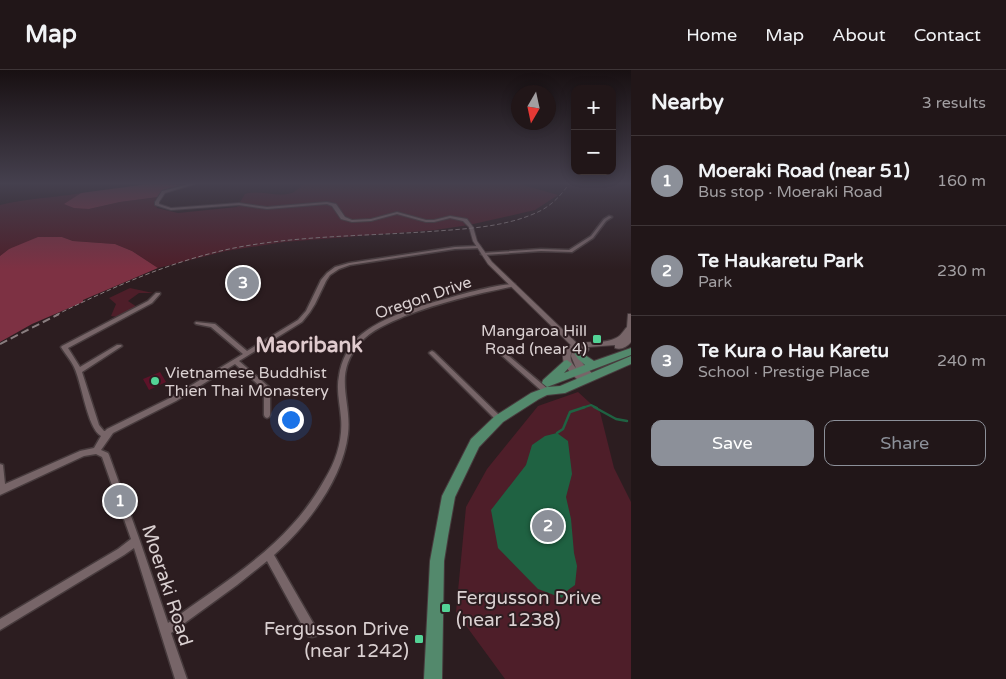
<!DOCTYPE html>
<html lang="en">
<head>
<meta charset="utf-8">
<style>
	:root { --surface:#211618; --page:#291f21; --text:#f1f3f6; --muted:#a29fa2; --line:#3e3537; --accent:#8c9099 }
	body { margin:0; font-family:"Varela Round",sans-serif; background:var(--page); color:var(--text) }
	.controls { position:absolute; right:15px; top:15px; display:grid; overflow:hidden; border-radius:10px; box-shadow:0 2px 12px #0003 }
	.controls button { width:45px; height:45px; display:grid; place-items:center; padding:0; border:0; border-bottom:1px solid var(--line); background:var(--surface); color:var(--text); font:25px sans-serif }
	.compass { position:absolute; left:511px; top:15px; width:45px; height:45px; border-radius:50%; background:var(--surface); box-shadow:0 2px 12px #0003; rotate:189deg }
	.you { position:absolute; left:290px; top:349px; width:18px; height:18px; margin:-12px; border:4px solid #fff; border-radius:50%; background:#1a73e8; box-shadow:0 0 0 8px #1a73e833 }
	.badge { display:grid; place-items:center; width:32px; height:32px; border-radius:50%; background:var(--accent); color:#fff; font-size:16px; font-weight:700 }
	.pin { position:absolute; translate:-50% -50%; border:2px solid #fff; box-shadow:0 1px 5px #0006 }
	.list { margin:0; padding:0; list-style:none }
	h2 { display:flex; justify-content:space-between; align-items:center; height:65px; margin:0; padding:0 20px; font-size:21px }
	h2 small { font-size:16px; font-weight:400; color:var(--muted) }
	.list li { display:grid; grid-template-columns:32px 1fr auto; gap:15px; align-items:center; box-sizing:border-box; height:90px; padding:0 20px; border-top:1px solid var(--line) }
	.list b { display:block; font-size:19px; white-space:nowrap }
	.list p { margin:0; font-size:16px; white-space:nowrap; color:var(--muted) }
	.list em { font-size:16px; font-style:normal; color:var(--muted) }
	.actions { display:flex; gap:10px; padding:15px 20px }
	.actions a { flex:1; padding:11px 0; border:1px solid var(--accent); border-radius:10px; text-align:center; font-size:18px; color:var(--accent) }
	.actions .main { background:var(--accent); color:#fff }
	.map { position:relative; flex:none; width:631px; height:609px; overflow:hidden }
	header { display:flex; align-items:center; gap:30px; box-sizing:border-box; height:70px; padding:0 25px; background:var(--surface); border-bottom:1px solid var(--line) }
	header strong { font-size:24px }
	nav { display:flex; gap:28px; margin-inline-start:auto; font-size:18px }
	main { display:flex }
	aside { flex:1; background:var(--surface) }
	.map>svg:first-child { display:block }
	.green { fill:#4e1e29 }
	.forest { fill:#7d3143 }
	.water { fill:#1f6242 }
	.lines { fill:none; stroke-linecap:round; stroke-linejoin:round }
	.stream-far1 { stroke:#1f6242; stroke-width:2 }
	.stream { stroke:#1f6242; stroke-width:2.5 }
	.building { fill:#5d1329 }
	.minor-casing { stroke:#473b3d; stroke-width:3 }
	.tertiary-casing { stroke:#473b3d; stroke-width:2 }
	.secondary-casing { stroke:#473b3d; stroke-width:2 }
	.trunk-casing { stroke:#473b3d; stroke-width:2 }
	.minor { fill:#776568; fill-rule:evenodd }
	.tertiary { fill:#776568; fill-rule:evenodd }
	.secondary { fill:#776568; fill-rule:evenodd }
	.trunk { fill:#53896c; fill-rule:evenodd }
	.rail-far1 { stroke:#897d7f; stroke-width:1; stroke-dasharray:4.5 2.5; stroke-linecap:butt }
	.rail { stroke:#897d7f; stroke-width:2; stroke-dasharray:8 4; stroke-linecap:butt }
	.poi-dot { fill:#53d396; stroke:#2c1d20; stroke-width:2 }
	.labels { text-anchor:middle; stroke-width:4; stroke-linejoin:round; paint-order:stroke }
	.street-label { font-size:16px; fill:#dad0d1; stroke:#2c1d20 }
	.poi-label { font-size:16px; fill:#dad0d1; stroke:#2c1d20; text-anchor:end }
	.near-street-label { font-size:19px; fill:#dad0d1; stroke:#2c1d20 }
	.near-poi-label { font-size:19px; fill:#dad0d1; stroke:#2c1d20; text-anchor:start }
	.district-label { font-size:21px; font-weight:bold; fill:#e0cbce; stroke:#2c1d20 }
</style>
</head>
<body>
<header>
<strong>Map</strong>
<nav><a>Home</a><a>Map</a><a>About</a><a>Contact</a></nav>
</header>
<main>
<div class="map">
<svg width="631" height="609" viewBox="0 0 631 609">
	<rect width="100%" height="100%" fill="#2c1d20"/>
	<!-- green -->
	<g class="green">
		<path d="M304,114H520L558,125L535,140L469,155L435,160L284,172L226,181L158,198L132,181L115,174L73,171L62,167L9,179L0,186V135C27,128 54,128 81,123L65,134L89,139L120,132L158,127L155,130L157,138L178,143L237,137L245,124C261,119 279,129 294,122C297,120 301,116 304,114Z"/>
		<path d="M130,218L153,223H139L128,231L137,237L117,247L111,246L116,234L109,228Z"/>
		<path d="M578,322L600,342L614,398L631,432V609H505L456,542L466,437L487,399L538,336Z"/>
	</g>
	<!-- forest -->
	<g class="forest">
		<path d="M148,114L189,115L164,122L158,127L120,132L89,139L74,138L64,134L81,123Z"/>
		<path d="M38,167H62L73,171L115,174L132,181L158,198L83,230V232L32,254L0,272V186L9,179Z"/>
	</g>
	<!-- water -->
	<path class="water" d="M557,363L568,371L572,404L566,427L571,449L574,483L577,496L575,515L568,520L562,528L538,519L498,478L491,440L526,395L532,375L545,366Z"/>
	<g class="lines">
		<!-- stream-far1 -->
		<path class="stream-far1" d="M582,338L591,335L597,338"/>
		<!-- stream -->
		<g class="stream">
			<path d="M594,337L616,349L627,351"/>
			<path d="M557,363L563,359L570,342L585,337"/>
		</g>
	</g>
	<!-- building -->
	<path class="building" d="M160,302L166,312L149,320L143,309Z"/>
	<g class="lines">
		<defs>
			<g id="minor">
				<path d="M609,146L612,147L606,151L593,168L572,182L541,181L483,185L481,184L483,183L541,179L569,180L591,166L604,149Z"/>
				<path d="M478,176H480V178L455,179L350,195L339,199L330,205L326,211L315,234L310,242L302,252L239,291L269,317L270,319V345L269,347L267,348L265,347L264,345V320L235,294L176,331L113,363L101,380L108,383L109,385L140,471L168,553C210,522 257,494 292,455C305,441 316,425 325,409C336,391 343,369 341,348C340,334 336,320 339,306C341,291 349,274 362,264C388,243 438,231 470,222C484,219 500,214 515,214V216C477,224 441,232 405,246C389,253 371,260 360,273C332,305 352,330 348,364C343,409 307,456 274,485L316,558L317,562L316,566L312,567L308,566L267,491L237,515L171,563L187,609H175L134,478L124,485L0,560V549L118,479L131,469L102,387L96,384L84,386L0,425V394L3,395L5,414L80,381L94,378L101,366C87,358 82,313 74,297C71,290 65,284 61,277L62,276L148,231L156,223H160V224L152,233L68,278L80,297L117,275H121L122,276L82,302L99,355L104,361H105L107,359L172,327L243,284L211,257L196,254L195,253L196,252L215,254L247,281L298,250L306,241L321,210L327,203L335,197L349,193L455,177Z"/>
				<path d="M501,280L503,281L548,319L549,321L548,323H544L499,283L498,282L499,281Z"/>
				<path d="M432,281L434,282L501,347L502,349L501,351L499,352L497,351L429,283L430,282Z"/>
			</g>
			<path id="tertiary" d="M189,114H195L165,123L159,132V134L171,138L239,133L267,137L327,132L336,134L345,147L352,150L371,149L397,142L426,150H434L450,146L467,149L473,157L477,171L492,192L584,280L582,282H578L488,194L473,171L469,157L463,151L450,148L434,152H426L397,144L371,151L352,152L341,149L332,136L327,134L267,139L239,135L171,140L155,135V132L162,121Z"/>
			<path id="secondary" d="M628,244H631V272C627,277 621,280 615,278V275L588,277L589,279L588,281L580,284C580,295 589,298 594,306L593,308L590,309L586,308L587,310L586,312H580C570,302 558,293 565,278C583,268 601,276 616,268C621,266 623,261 627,257ZM572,281L571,286L576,298C571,293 569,287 572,281Z"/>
			<path id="trunk" d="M578,278L581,279L585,285L594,291L631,278V285L547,317L560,316L631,286V294L565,323L547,325L539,329L503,352L479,377L455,427L448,466L444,491L442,609H424L430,491L442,426L471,369L495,346L531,323L547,317L542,313L543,310L564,291L567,290L572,294L564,303L585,295L578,289L573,281Z"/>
		</defs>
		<!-- minor casing -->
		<use href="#minor" class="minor-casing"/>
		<!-- tertiary casing -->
		<use href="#tertiary" class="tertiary-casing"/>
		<!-- secondary casing -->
		<use href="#secondary" class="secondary-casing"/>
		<!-- trunk casing -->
		<use href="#trunk" class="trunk-casing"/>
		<!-- minor -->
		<use href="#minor" class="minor"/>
		<!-- tertiary -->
		<use href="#tertiary" class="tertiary"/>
		<!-- secondary -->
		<use href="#secondary" class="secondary"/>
		<!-- trunk -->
		<use href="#trunk" class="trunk"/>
		<!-- rail-far1 -->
		<path class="rail-far1" d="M56,245C113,217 171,191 234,178C296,166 360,166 423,162C462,159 507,158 542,140C554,133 561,125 569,114"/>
		<!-- rail -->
		<path class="rail" d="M0,274L59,244"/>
	</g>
	<!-- sky -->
	<linearGradient id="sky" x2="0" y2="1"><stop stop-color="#181012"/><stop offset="0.57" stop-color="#45404e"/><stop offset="1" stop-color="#45404e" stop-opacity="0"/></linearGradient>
	<rect width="631" height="199" fill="url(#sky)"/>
	<!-- markers -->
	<g class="poi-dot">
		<rect x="592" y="264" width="10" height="10" rx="2.5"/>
		<circle cx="155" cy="311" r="5"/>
		<rect x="441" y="533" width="10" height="10" rx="2.5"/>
		<rect x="414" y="564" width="10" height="10" rx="2.5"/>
	</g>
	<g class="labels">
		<!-- street labels -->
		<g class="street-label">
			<text transform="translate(423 227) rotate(-19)" y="6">Oregon Drive</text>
		</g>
		<!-- poi labels -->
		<g class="poi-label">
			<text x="587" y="266">Mangaroa Hill<tspan x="587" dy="18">Road (near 4)</tspan></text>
			<text x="165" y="308" text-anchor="start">Vietnamese Buddhist<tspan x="165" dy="18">Thien Thai Monastery</tspan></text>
		</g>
		<!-- near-street labels -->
		<g class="near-street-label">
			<text transform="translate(168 515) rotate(72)" y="7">Moeraki Road</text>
		</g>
		<!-- near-poi labels -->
		<g class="near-poi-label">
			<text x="456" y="534">Fergusson Drive<tspan x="456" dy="22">(near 1238)</tspan></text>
			<text x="409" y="565" text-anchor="end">Fergusson Drive<tspan x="409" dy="22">(near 1242)</tspan></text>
		</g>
		<!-- district labels -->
		<g class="district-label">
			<text x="309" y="282">Maoribank</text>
		</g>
	</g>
</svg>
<div class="controls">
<button>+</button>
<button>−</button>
</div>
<svg class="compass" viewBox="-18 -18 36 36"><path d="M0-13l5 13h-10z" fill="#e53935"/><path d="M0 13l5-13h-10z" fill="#a29fa2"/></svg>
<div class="you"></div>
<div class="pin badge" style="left:120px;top:431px">1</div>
<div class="pin badge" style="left:548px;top:456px">2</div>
<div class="pin badge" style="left:243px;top:213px">3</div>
</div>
<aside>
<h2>Nearby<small>3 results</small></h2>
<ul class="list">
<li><span class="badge">1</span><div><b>Moeraki Road (near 51)</b><p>Bus stop · Moeraki Road</p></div><em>160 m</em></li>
<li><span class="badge">2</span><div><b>Te Haukaretu Park</b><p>Park</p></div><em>230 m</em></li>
<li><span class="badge">3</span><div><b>Te Kura o Hau Karetu</b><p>School · Prestige Place</p></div><em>240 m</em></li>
</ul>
<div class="actions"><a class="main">Save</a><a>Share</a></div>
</aside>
</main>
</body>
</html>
